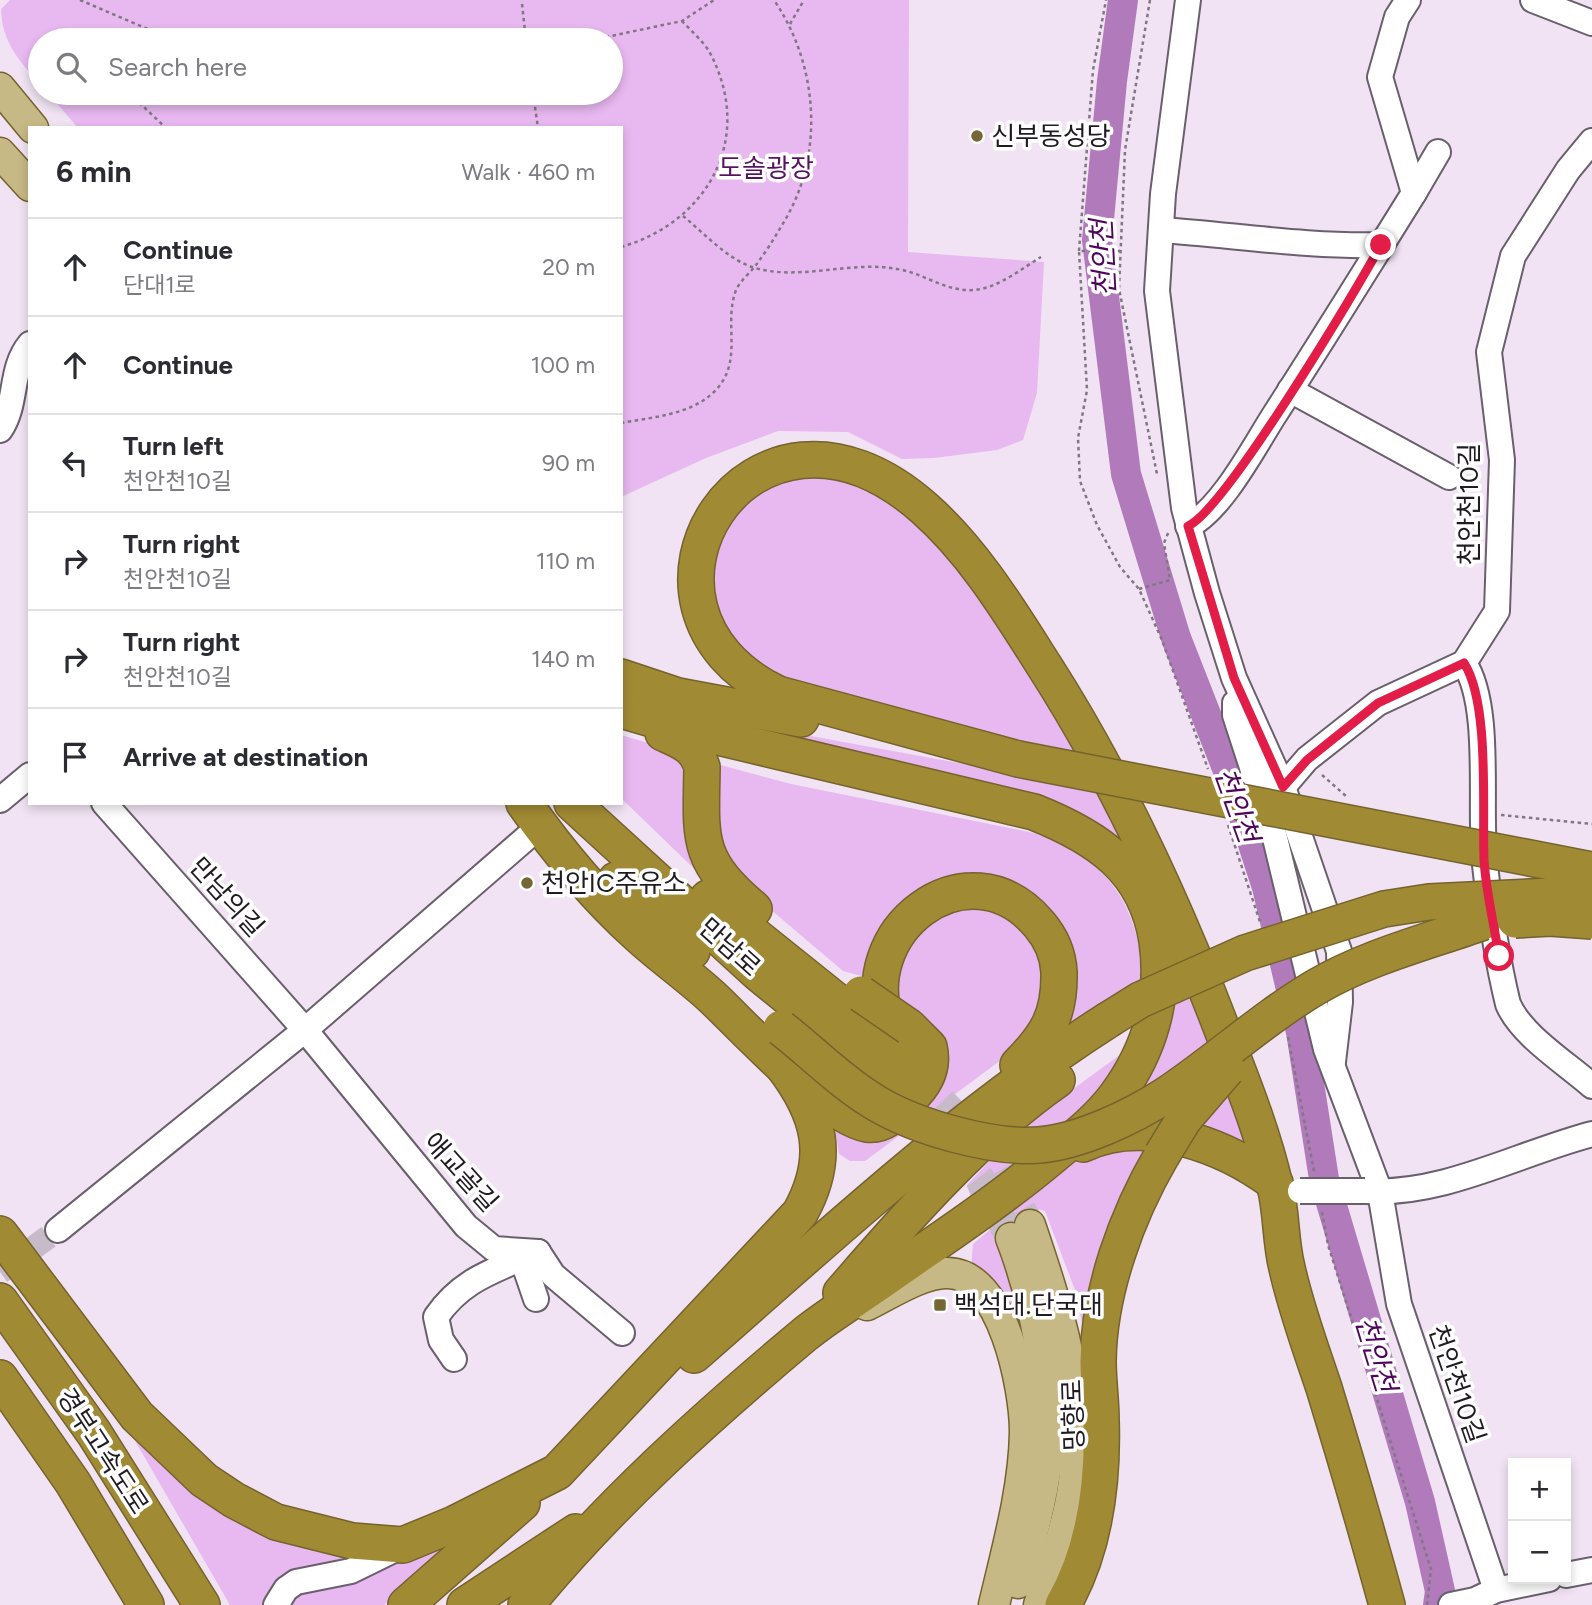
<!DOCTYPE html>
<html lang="en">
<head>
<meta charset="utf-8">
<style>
	:root { --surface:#fff; --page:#f7f7f7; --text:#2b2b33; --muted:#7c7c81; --line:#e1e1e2 }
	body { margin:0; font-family:Figtree,"Noto Sans KR",sans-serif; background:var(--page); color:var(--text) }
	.controls { position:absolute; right:21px; bottom:21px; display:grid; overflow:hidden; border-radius:0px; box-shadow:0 4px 10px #0003 }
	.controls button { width:63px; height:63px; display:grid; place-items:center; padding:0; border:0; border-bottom:2px solid var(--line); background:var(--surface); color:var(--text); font:35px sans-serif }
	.stop { position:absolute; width:21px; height:21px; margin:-16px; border:5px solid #e11d48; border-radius:50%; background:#fff }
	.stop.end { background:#e11d48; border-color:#fff; box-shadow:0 2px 7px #0008 }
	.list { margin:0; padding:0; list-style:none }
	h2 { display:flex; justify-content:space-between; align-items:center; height:91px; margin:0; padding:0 28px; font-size:30px }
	h2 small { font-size:23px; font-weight:400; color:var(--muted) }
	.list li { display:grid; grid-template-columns:46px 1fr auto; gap:21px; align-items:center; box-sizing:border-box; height:98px; padding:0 28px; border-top:2px solid var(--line) }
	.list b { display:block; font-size:26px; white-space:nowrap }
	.list p { margin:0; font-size:23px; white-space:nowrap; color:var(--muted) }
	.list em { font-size:23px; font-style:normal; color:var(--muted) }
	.icon { flex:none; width:38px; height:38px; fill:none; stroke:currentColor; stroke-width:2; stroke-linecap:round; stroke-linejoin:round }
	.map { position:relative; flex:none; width:1592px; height:1605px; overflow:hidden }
	.search { position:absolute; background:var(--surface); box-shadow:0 4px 10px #0003; left:28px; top:28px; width:595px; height:77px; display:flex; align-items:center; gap:18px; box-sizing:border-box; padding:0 24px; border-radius:38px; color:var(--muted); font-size:26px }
	.panel { position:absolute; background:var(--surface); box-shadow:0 4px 10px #0003; left:28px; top:126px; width:595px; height:679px; border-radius:0px }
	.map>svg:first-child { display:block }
	.green { fill:#e8b8f0 }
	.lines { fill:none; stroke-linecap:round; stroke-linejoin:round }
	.river { stroke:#b17abb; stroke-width:30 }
	.minor-tunnel { stroke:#c7bbc9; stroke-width:24; stroke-dasharray:24 12; stroke-linecap:butt }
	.major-tunnel { stroke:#c7bbc9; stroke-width:30; stroke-dasharray:30 15; stroke-linecap:butt }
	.minor-casing { stroke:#6a5f6c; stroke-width:28 }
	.major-casing { stroke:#74632d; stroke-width:33 }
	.highway-casing { stroke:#74632d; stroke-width:38 }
	.path { stroke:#807782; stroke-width:2.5; stroke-dasharray:3.5 3.5; stroke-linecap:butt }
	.minor { stroke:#fff; stroke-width:24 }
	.major { stroke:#c7b985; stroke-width:30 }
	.highway { stroke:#a18a34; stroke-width:35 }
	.minor-bridge-casing { stroke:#6a5f6c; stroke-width:28; stroke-linecap:butt }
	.highway-bridge-casing { stroke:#74632d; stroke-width:38; stroke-linecap:butt }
	.minor-bridge { stroke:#fff; stroke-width:24 }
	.highway-bridge { stroke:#a18a34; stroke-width:35 }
	.route { stroke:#e11d48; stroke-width:9 }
	.poi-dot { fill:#756735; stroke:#fff; stroke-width:2.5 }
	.labels { text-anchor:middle; stroke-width:7; stroke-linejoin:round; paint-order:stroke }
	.poi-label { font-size:26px; fill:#201b21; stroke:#fff; text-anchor:start }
	.park-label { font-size:26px; fill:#581263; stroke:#fff }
	.street-label { font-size:26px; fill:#201b21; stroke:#fff }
	.water-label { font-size:28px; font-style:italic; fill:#4f055b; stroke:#fff }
</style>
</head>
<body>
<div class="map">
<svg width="1592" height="1605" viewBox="0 0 1592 1605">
	<rect width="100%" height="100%" fill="#f1e3f3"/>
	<!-- green -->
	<g class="green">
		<path d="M10,0H909L908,252L1044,262L1037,393L1023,440L997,450L934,458L902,459L848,432L778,431L706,458L621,497V128H78L48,93H611V40H40V84C19,61 2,42 1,9Z"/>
		<path d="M787,474L841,475L909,513L957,565L1052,701L1137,858L684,719L772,729L1030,776L818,700L730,650L708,577L724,519Z"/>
		<path d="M621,735L682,753L711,885L621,798Z"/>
		<path d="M713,763L791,784L1034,833C1106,858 1138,902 1143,978L1059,1029L1072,983L980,880L869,978L843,971L724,870Z"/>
		<path d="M959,905L998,908L1044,952V1011L1001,1060L865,1161H850L839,1154L833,1117L899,1003L898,965L908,938Z"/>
		<path d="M1172,933L1259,1160L1199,1128L1118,1102Z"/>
		<path d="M1128,1049L1077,1121L977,1195H970L967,1185L1025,1124Z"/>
		<path d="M1150,1144L1090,1361L1075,1290L1045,1211L1037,1209L1002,1231L995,1240L1016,1300L1032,1384L971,1269L973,1244L1061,1170L1080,1159Z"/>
		<path d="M112,1401L289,1542C319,1551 345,1553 377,1553C399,1552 420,1541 442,1550L440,1558L384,1605H230Z"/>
	</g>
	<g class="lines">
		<!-- river -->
		<path class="river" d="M1123,0L1112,81L1097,240L1126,474L1176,638L1234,786L1267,887L1301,1032L1324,1179L1420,1502L1440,1591L1438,1605"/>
		<!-- minor-tunnel -->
		<path class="minor-tunnel" d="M0,1272L58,1230"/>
		<!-- major-tunnel -->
		<g class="major-tunnel">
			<path d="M911,1069L985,1148L1030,1225"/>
			<path d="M951,1142L980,1179L1011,1238"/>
		</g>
		<defs>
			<g id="minor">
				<path d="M1188,0L1163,194L1157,291L1184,508L1207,593L1234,678L1283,787L1339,951L1340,1002L1333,1062"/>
				<path d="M1533,0L1592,23"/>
				<path d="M1414,193L1438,152"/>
				<path d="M1161,230C1234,235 1308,247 1381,245"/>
				<path d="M1290,390L1449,477"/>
				<path d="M0,430C18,404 9,369 30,344"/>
				<path d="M1188,526C1221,511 1255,445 1275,414C1322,341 1368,267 1414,193L1380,77L1397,17L1408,0"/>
				<path d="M1464,663C1493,707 1478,811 1485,865C1490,911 1497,959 1508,1004C1521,1035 1566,1063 1592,1086"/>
				<path d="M1235,703V715L1275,838L1326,1049L1380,1192L1399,1304L1496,1590"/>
				<path d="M1283,787L1307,759L1378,703L1464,663L1497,611L1502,460L1489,352L1513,256L1568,170L1592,141"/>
				<path d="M0,800L30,775"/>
				<path d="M104,803L305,1030L466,1226L494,1249L538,1252"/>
				<path d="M1366,1191C1443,1196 1519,1153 1592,1134"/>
				<path d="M58,1230L305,1030L540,826"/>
				<path d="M538,1252L553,1275L622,1333"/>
				<path d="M536,1299L525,1267L538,1252"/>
				<path d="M454,1359L441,1340L436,1317C462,1279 494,1271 534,1253"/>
				<path d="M1566,1575L1592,1570"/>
				<path d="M276,1605L286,1589L296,1582L351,1571L402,1546"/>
				<path d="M1451,1605L1475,1600L1496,1590L1549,1579"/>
			</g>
			<g id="major">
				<path d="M0,88L33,128"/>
				<path d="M0,153L30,186"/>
				<path d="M1030,1225C1058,1308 1086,1392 1074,1481C1069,1523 1053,1565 1039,1605"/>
				<path d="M1011,1238C1034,1297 1054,1394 1047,1458C1042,1501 1031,1541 1018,1583"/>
				<path d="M867,1305C890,1294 919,1274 946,1273C1003,1271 1025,1389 1025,1432C1024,1490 1007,1549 994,1605"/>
			</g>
			<g id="highway">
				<path d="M621,677L678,696L801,719"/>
				<path d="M663,733C681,741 696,746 702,767C701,839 695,859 754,909"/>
				<path d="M1018,759L778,694C595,607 751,355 924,508C974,552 1010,612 1045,667C1116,778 1171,897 1218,1019C1239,1074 1262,1129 1275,1186C1282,1213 1280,1241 1287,1268C1296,1309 1311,1349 1324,1388C1346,1460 1367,1532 1387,1605"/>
				<path d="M524,803C557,850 596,897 638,935C662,957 688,975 712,997C744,1027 826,1117 867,1124C886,1127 898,1110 910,1098C925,1084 934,1068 929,1047L909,1027"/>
				<path d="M572,803L758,973L894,1084"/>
				<path d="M616,880L692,951"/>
				<path d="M708,898L844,1007L896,1054"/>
				<path d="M911,1069C904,1056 894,1042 888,1027C849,932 968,840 1039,924C1051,938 1058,953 1059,972C1060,1014 1048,1035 1018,1065"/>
				<path d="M1083,1144C1145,1115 1224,1145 1275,1183"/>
				<path d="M0,1234L137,1416L204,1480L234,1500L276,1522L352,1541L403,1545L454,1524L557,1472L800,1213C831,1157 820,1115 783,1066"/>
				<path d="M841,1293C903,1221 978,1135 1057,1080"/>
				<path d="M0,1301L94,1433L202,1605"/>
				<path d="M694,1355C828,1238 958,1116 1108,1020"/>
				<path d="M0,1378L73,1483L146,1605"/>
				<path d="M406,1605L522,1503"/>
				<path d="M465,1605L576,1532"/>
				<path d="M526,1605C608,1505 706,1417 804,1335C826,1317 851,1302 874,1286C935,1243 997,1203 1054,1155C1076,1137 1099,1119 1116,1096C1150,1050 1165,997 1157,941C1146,869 1097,837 1034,812L693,731L621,710"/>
				<path d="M1063,1605C1095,1549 1103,1484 1101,1420C1101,1400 1098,1381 1098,1361C1099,1291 1127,1215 1162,1155"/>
			</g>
		</defs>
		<!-- minor casing -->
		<use href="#minor" class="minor-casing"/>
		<!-- major casing -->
		<use href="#major" class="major-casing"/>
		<!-- highway casing -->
		<use href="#highway" class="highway-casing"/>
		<!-- path -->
		<g class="path">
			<path d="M80,0L164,36L185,40"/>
			<path d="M1150,0L1125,150L1119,289L1157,474"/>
			<path d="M522,4L526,40"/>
			<path d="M790,24L804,0"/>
			<path d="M81,35L85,40"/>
			<path d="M421,40L526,37"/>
			<path d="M592,40L682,21L714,0"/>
			<path d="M129,93L166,128"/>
			<path d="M533,93L538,128"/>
			<path d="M683,216C704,233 726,258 752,267C798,282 851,260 897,269C924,273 945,292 974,290C998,288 1021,269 1041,257"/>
			<path d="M621,247C708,222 755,138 710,53C704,42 691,31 682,21"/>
			<path d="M1079,251L1093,70L1106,0"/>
			<path d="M1120,251H1079L1087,390L1078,438L1080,481L1097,525L1120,567L1139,589L1162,640L1208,769"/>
			<path d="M621,423C653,417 691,415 715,391C744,361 723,325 736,290C740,281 750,273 756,265C765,253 774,239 782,225C825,157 819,66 774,0"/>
			<path d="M1139,589L1170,580L1164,543L1169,531"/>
			<path d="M1322,775L1346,796"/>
			<path d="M1501,815L1592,824"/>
			<path d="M1228,825L1260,922"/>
			<path d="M1288,1037L1314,1171"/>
			<path d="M1322,1212L1328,1245L1431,1569L1427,1605"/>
		</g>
		<!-- minor -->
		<use href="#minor" class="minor"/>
		<!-- major -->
		<use href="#major" class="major"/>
		<!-- highway -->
		<use href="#highway" class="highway"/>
		<defs>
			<path id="minor-bridge" d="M1300,1191H1365"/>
			<g id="highway-bridge">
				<path d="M1018,759L1592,870"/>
				<path d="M1515,920L1550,918L1592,921"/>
				<path d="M861,994L909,1027"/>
				<path d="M1108,1020L1140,1000L1245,953L1384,909L1429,902L1592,894"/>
				<path d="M781,1028C813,1053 841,1082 876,1103C916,1127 993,1149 1039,1145C1079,1142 1132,1117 1166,1095C1217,1061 1262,1019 1316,987C1367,957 1427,942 1483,922"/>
				<path d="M1162,1155L1184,1119L1227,1069"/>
			</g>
		</defs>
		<!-- minor-bridge casing -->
		<use href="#minor-bridge" class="minor-bridge-casing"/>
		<!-- highway-bridge casing -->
		<use href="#highway-bridge" class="highway-bridge-casing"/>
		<!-- minor-bridge -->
		<use href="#minor-bridge" class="minor-bridge"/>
		<!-- highway-bridge -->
		<use href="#highway-bridge" class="highway-bridge"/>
	</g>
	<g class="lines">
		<!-- route -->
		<path class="route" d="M1381,245C1354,293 1226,509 1188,526L1234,678L1283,787L1307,760L1378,703L1464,663C1490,703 1482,810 1484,860C1486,892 1494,924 1499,956"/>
	</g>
	<!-- markers -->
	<g class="poi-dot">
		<circle cx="977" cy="136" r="7"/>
		<circle cx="527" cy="883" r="7"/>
		<rect x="933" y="1298" width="14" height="14" rx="3.5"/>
	</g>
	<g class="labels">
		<!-- poi labels -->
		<g class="poi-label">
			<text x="991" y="145">신부동성당</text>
			<text x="541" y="892">천안IC주유소</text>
			<text x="954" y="1314">백석대.단국대</text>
		</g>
		<!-- park labels -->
		<g class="park-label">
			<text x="766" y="177">도솔광장</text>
		</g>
		<!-- street labels -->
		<g class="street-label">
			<text transform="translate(1469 504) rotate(-90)" y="9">천안천10길</text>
			<text transform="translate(227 897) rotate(48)" y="9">만남의길</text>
			<text transform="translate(730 947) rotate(42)" y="9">만남로</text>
			<text transform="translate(461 1172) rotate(48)" y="9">애교골길</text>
			<text transform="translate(1457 1384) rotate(71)" y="9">천안천10길</text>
			<text transform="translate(1073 1415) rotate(-92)" y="9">망향로</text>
			<text transform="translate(103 1451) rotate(57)" y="9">경부고속도로</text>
		</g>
		<!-- water labels -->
		<g class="water-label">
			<text transform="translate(1103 258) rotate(-93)" y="10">천안천</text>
			<text transform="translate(1237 805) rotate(70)" y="10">천안천</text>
			<text transform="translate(1376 1354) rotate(73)" y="10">천안천</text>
		</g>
	</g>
</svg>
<div class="controls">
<button>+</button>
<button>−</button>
</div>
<div class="stop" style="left:1499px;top:956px"></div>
<div class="stop end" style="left:1381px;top:245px"></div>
<div class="search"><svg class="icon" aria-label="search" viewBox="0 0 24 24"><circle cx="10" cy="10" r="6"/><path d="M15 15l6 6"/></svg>Search here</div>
<section class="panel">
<h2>6 min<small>Walk · 460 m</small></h2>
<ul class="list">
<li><svg class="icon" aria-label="ahead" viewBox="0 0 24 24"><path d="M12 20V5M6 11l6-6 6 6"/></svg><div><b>Continue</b><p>단대1로</p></div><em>20 m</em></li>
<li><svg class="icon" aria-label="ahead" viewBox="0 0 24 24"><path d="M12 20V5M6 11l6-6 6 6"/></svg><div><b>Continue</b></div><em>100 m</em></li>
<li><svg class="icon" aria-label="left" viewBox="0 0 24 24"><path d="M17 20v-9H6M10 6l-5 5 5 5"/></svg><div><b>Turn left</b><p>천안천10길</p></div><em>90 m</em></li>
<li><svg class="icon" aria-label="right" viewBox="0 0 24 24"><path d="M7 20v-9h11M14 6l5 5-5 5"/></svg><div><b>Turn right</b><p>천안천10길</p></div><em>110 m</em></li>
<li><svg class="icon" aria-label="right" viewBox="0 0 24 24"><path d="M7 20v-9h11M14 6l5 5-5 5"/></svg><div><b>Turn right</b><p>천안천10길</p></div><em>140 m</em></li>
<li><svg class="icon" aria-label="arrive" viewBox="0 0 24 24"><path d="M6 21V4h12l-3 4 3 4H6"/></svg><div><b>Arrive at destination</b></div></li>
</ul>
</section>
</div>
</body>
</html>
